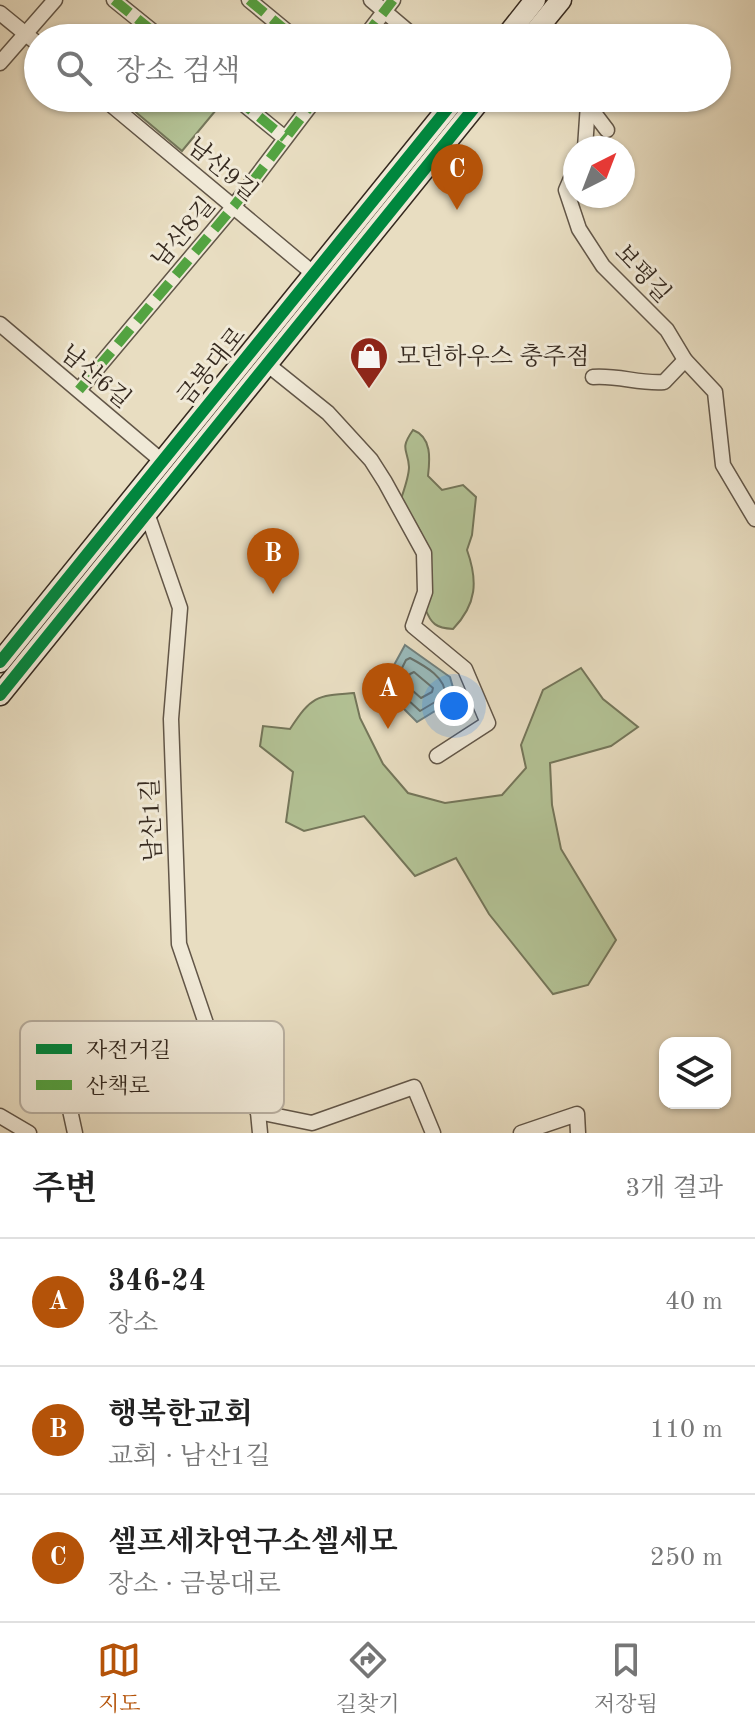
<!DOCTYPE html>
<html lang="ko">
<head>
<meta charset="utf-8">
<style>
	:root { --surface:#fff; --page:#f2f2f2; --text:#222; --muted:#767676; --line:#e0e0e0; --accent:#b45309 }
	body { margin:0; font-family:"Old Standard TT","Noto Serif KR",serif; background:var(--page); color:var(--text) }
	.controls { position:absolute; right:24px; bottom:24px; display:grid; overflow:hidden; border-radius:16px; box-shadow:0 2px 6px #0004 }
	.controls button { width:72px; height:72px; display:grid; place-items:center; padding:0; border:0; border-bottom:2px solid var(--line); background:var(--surface); color:var(--text); font:40px sans-serif }
	.compass { position:absolute; left:563px; top:136px; width:72px; height:72px; border-radius:50%; background:var(--surface); box-shadow:0 2px 6px #0004; rotate:42deg }
	.you { position:absolute; left:454px; top:706px; width:28px; height:28px; margin:-20px; border:6px solid #fff; border-radius:50%; background:#1a73e8; box-shadow:0 0 0 12px #1a73e833 }
	.badge { display:grid; place-items:center; width:52px; height:52px; border-radius:50%; background:var(--accent); color:#fff; font-size:26px; font-weight:700 }
	.pin { position:absolute; translate:-50% -66px; filter:drop-shadow(0 2px 4px #0008) }
	.pin::after { content:''; position:absolute; top:42px; width:28px; height:24px; background:inherit; clip-path:polygon(0 0,100% 0,50% 100%) }
	.list { margin:0; padding:0; list-style:none }
	h2 { display:flex; justify-content:space-between; align-items:center; height:104px; margin:0; padding:0 32px; font-size:34px }
	h2 small { font-size:26px; font-weight:400; color:var(--muted) }
	.list li { display:grid; grid-template-columns:52px 1fr auto; gap:24px; align-items:center; box-sizing:border-box; height:128px; padding:0 32px; border-top:2px solid var(--line) }
	.list b { display:block; font-size:30px; white-space:nowrap }
	.list p { margin:0; font-size:26px; white-space:nowrap; color:var(--muted) }
	.list em { font-size:26px; font-style:normal; color:var(--muted) }
	.icon { flex:none; width:44px; height:44px; fill:none; stroke:currentColor; stroke-width:2; stroke-linecap:round; stroke-linejoin:round }
	.map { position:relative; flex:none; width:755px; height:1133px; overflow:hidden }
	.search { position:absolute; background:var(--surface); box-shadow:0 2px 6px #0004; left:24px; right:24px; top:24px; height:88px; display:flex; align-items:center; gap:20px; box-sizing:border-box; padding:0 28px; border-radius:44px; color:var(--muted); font-size:30px }
	.sheet { height:488px; background:var(--surface) }
	nav { display:flex; justify-content:space-around; align-items:center; box-sizing:border-box; height:112px; border-top:2px solid var(--line); background:var(--surface); font-size:22px; color:var(--muted) }
	nav a { display:grid; justify-items:center; gap:4px }
	nav .on { color:var(--accent) }
	.map>svg:first-child { display:block }
	.green { fill:#b3c295; stroke:#74765a; stroke-width:2 }
	.water { fill:#99baba; stroke:#71807c; stroke-width:2 }
	.lines { fill:none; stroke-linecap:round; stroke-linejoin:round }
	.shore { stroke:#67726c; stroke-width:2 }
	.street-casing { stroke:#625648; stroke-width:17 }
	.secondary-casing { stroke:#35291f; stroke-width:23 }
	.street { stroke:#f0e9d7; stroke-width:14 }
	.secondary { stroke:#f0e9d7; stroke-width:20 }
	.quiet { stroke:#53a341; stroke-width:10; stroke-dasharray:20 10; stroke-linecap:butt }
	.cycleway-casing { stroke:#f0e9d7; stroke-width:17 }
	.cycleway { stroke:#00873e; stroke-width:12 }
	.labels { text-anchor:middle; stroke-width:6; stroke-linejoin:round; paint-order:stroke }
	.street-label { font-size:24px; fill:#35291f; stroke:#f0e9d7 }
	.poi-label { font-size:24px; fill:#35291f; stroke:#f0e9d7; text-anchor:start }
	.key { fill:#f0e9d7; stroke:#b8afa0; stroke-width:2 }
	.key-label { font-size:22px; fill:#35291f }
</style>
</head>
<body>
<div class="map">
<svg width="755" height="1133" viewBox="0 0 755 1133">
	<rect width="100%" height="100%" fill="#e8ddc1"/>
	<filter id="stains"><feTurbulence type="fractalNoise" baseFrequency=".0025" numOctaves="4"/><feColorMatrix values="0 0 0 0 .2 0 0 0 0 .09 0 0 0 0 .02 0 0 0 .5 -.17"/></filter>
	<radialGradient id="worn" r=".72"><stop offset=".6" stop-color="#630" stop-opacity="0"/><stop offset="1" stop-color="#630" stop-opacity=".3"/></radialGradient>
	<!-- green -->
	<g class="green">
		<path d="M119,98H226L182,151Z"/>
		<path d="M413,430C432,437 430,459 428,476L442,490L463,485L476,497L472,535L467,550C478,581 477,604 453,629C436,628 431,624 425,608C441,561 426,539 401,499C404,490 409,476 409,467C408,449 399,450 413,430Z"/>
		<path d="M581,668L603,699L638,727L611,746L550,763L552,805L561,849L616,940L588,985L553,994L489,914L456,858L415,876L364,816L304,831L286,822L293,772L260,746L263,726L290,729C312,696 315,696 354,693L360,718L383,764L408,793L445,803L502,795L526,768L521,745L543,690Z"/>
	</g>
	<!-- water -->
	<path class="water" d="M405,645L450,677L456,698L417,722L382,687Z"/>
	<g class="lines">
		<!-- shore -->
		<g class="shore">
			<path d="M410,658C425,666 447,678 445,696L420,711L393,686L406,660Z"/>
			<path d="M414,672L433,688L432,692L421,698L405,684L410,674Z"/>
		</g>
		<defs>
			<g id="street">
				<path d="M114,0L161,38"/>
				<path d="M249,0L295,38"/>
				<path d="M371,0L416,38"/>
				<path d="M0,13L38,44"/>
				<path d="M364,38L393,0"/>
				<path d="M0,63L55,0"/>
				<path d="M103,98L314,274"/>
				<path d="M236,98L285,138"/>
				<path d="M585,101L607,130"/>
				<path d="M585,148L588,104"/>
				<path d="M575,169L566,190L579,229L603,266L667,330L685,360L715,392L723,465L755,519"/>
				<path d="M0,324L163,462"/>
				<path d="M267,364L328,413L371,460L385,482L424,553L425,592L413,626L465,669L488,723L437,756"/>
				<path d="M593,377C618,375 640,384 664,382L685,360"/>
				<path d="M79,390L234,206L316,98"/>
				<path d="M147,513L180,608L171,719L179,944L214,1047L258,1112L260,1133"/>
				<path d="M258,1112L312,1123L414,1087L433,1133"/>
				<path d="M0,1116L29,1133"/>
				<path d="M75,1133L68,1101L89,1091L100,1101"/>
				<path d="M521,1133L577,1114L578,1133"/>
			</g>
			<g id="secondary">
				<path d="M505,38L535,0"/>
				<path d="M530,38L561,0"/>
				<path d="M0,662L456,98"/>
				<path d="M0,695L482,98"/>
			</g>
		</defs>
		<!-- street casing -->
		<use href="#street" class="street-casing"/>
		<!-- secondary casing -->
		<use href="#secondary" class="secondary-casing"/>
		<!-- street -->
		<use href="#street" class="street"/>
		<!-- secondary -->
		<use href="#secondary" class="secondary"/>
		<!-- quiet -->
		<g class="quiet">
			<path d="M114,0L161,38"/>
			<path d="M249,0L295,38"/>
			<path d="M364,38L393,0"/>
			<path d="M236,98L285,138"/>
			<path d="M79,390L234,206L316,98"/>
		</g>
		<defs>
			<g id="cycleway">
				<path d="M0,662L456,98"/>
				<path d="M0,695L482,98"/>
			</g>
		</defs>
		<!-- cycleway casing -->
		<use href="#cycleway" class="cycleway-casing"/>
		<!-- cycleway -->
		<use href="#cycleway" class="cycleway"/>
	</g>
	<!-- icons -->
	<defs>
		<symbol id="shop-pin" viewBox="-11 -11 22 30"><path d="M0 17L-7.5 6A9.5 9.5 0 1 1 7.5 6Z" fill="#8f2418" stroke="#f0e9d7"/><path d="M-5-2.5h2.3a2.7 3.5 0 0 1 5.4 0H5L5.5 6h-11ZM-1.5-2.5h3a1.5 2.3 0 0 0-3 0Z" fill="#fff"/></symbol>
	</defs>
	<g fill-rule="evenodd">
		<use href="#shop-pin" x="347" y="334" width="44" height="60"/>
	</g>
	<g class="labels">
		<!-- street labels -->
		<g class="street-label">
			<text transform="translate(223 169) rotate(40)" y="8">남산9길</text>
			<text transform="translate(183 232) rotate(-50)" y="8">남산8길</text>
			<text transform="translate(643 273) rotate(47)" y="8">보평길</text>
			<text transform="translate(211 366) rotate(-51)" y="8">금봉대로</text>
			<text transform="translate(96 376) rotate(40)" y="8">남산6길</text>
			<text transform="translate(151 820) rotate(-92)" y="8">남산1길</text>
		</g>
		<!-- poi labels -->
		<g class="poi-label">
			<text x="397" y="364">모던하우스 충주점</text>
		</g>
	</g>
	<!-- legend -->
	<rect x="20" y="1021" width="264" height="92" rx="12" class="key"/>
	<rect x="36" y="1044" width="36" height="10" fill="#00873e"/>
	<rect x="36" y="1080" width="36" height="10" fill="#53a341"/>
	<g class="key-label">
		<text x="86" y="1057">자전거길</text>
		<text x="86" y="1093">산책로</text>
	</g>
	<rect width="100%" height="100%" filter="url(#stains)"/>
	<rect width="100%" height="100%" fill="url(#worn)"/>
</svg>
<div class="controls">
<button><svg class="icon" aria-label="layers" viewBox="0 0 24 24"><path d="M12 4l9 5-9 5-9-5zM3 14l9 5 9-5"/></svg></button>
</div>
<svg class="compass" viewBox="-18 -18 36 36"><path d="M0-13l5 13h-10z" fill="#e53935"/><path d="M0 13l5-13h-10z" fill="#767676"/></svg>
<div class="you"></div>
<div class="pin badge" style="left:388px;top:729px">A</div>
<div class="pin badge" style="left:273px;top:594px">B</div>
<div class="pin badge" style="left:457px;top:210px">C</div>
<div class="search"><svg class="icon" aria-label="search" viewBox="0 0 24 24"><circle cx="10" cy="10" r="6"/><path d="M15 15l6 6"/></svg>장소 검색</div>
</div>
<section class="sheet">
<h2>주변<small>3개 결과</small></h2>
<ul class="list">
<li><span class="badge">A</span><div><b>346-24</b><p>장소</p></div><em>40 m</em></li>
<li><span class="badge">B</span><div><b>행복한교회</b><p>교회 · 남산1길</p></div><em>110 m</em></li>
<li><span class="badge">C</span><div><b>셀프세차연구소셀세모</b><p>장소 · 금봉대로</p></div><em>250 m</em></li>
</ul>
</section>
<nav>
<a class="on"><svg class="icon" aria-label="map" viewBox="0 0 24 24"><path d="M3 6l6-2 6 2 6-2v14l-6 2-6-2-6 2zM9 4v14M15 6v14"/></svg>지도</a>
<a><svg class="icon" aria-label="directions" viewBox="0 0 24 24"><path d="M12 3l9 9-9 9-9-9zM9 14v-3h6M13 9l2 2-2 2"/></svg>길찾기</a>
<a><svg class="icon" aria-label="saved" viewBox="0 0 24 24"><path d="M7 4h10v16l-5-4-5 4z"/></svg>저장됨</a>
</nav>
</body>
</html>
